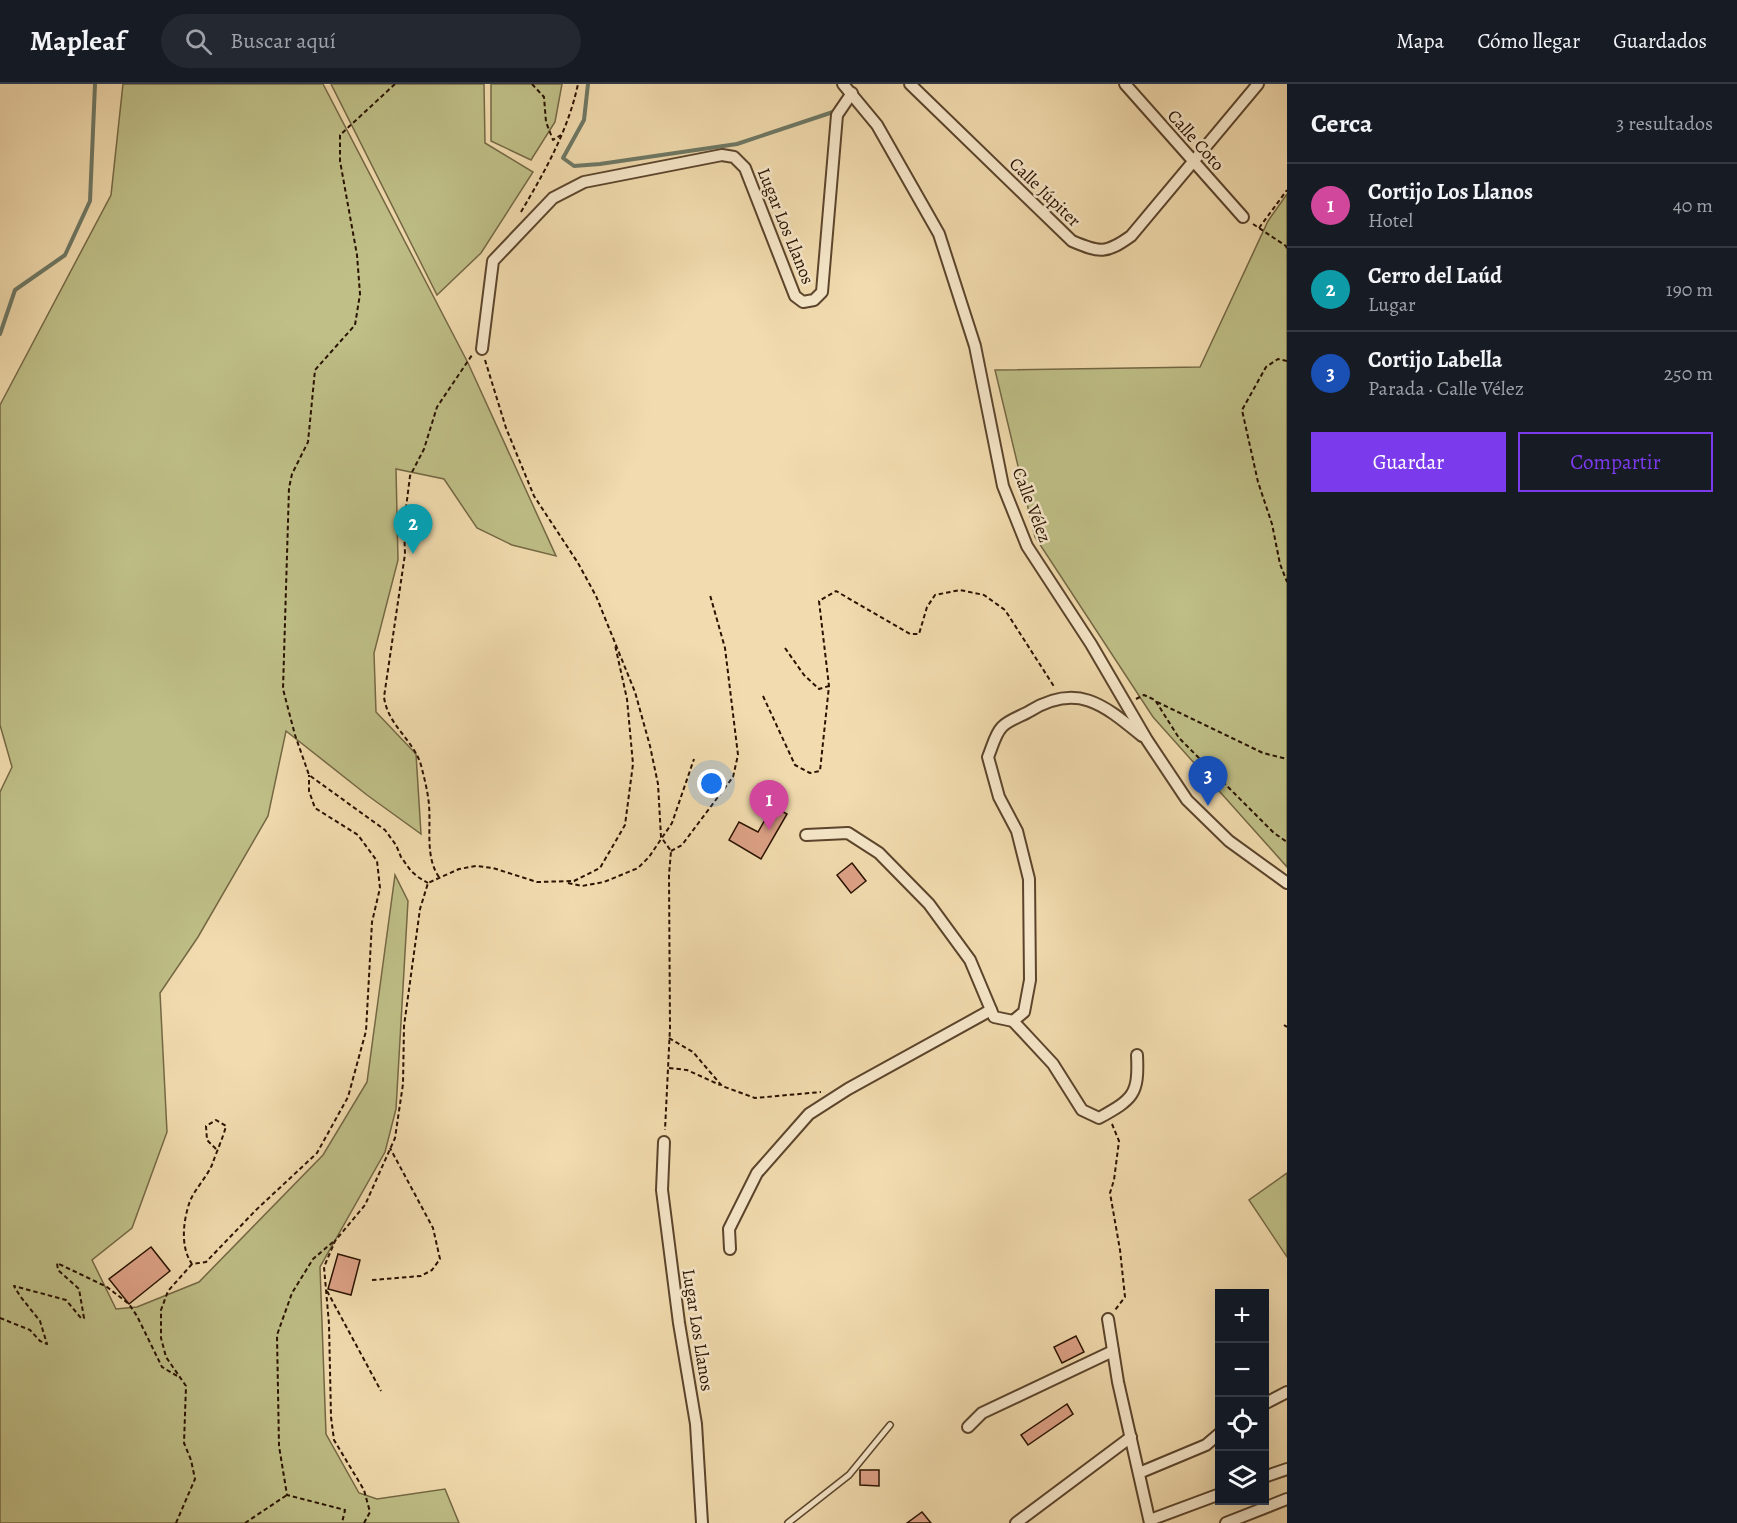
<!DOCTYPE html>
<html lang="es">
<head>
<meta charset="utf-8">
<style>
	:root { --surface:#171b24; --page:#242831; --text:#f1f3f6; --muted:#9ea1a6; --line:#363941; --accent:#7c3aed }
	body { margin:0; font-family:Alegreya,serif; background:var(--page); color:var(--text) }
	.controls { position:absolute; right:18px; bottom:18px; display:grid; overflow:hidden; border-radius:0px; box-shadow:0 6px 24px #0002 }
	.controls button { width:54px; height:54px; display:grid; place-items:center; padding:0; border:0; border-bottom:2px solid var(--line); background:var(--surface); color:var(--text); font:30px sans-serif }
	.you { position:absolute; left:712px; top:700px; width:21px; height:21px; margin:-15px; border:4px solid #fff; border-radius:50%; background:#1a73e8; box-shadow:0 0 0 9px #1a73e833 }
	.badge { display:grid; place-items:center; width:39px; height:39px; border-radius:50%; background:var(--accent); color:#fff; font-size:20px; font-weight:700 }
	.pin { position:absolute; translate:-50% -50px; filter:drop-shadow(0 2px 3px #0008) }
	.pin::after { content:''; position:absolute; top:32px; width:21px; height:18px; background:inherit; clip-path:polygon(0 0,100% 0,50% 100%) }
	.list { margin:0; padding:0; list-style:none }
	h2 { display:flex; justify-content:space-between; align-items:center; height:78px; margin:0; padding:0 24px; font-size:26px }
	h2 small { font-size:20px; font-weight:400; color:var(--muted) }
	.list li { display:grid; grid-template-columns:39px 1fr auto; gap:18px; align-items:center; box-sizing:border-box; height:84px; padding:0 24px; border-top:2px solid var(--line) }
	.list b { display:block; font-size:22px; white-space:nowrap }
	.list p { margin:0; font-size:20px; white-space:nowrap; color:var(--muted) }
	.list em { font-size:20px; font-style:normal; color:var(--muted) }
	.actions { display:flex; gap:12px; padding:18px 24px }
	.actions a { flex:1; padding:14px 0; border:2px solid var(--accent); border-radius:0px; text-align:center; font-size:21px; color:var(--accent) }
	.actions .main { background:var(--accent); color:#fff }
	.icon { flex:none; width:33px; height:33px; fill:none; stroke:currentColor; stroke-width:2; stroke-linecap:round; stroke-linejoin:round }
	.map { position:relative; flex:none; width:1287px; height:1439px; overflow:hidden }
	header { display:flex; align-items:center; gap:36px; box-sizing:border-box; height:84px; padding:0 30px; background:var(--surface); border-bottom:2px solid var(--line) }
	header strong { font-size:28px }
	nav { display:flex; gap:33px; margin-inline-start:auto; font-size:21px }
	.search { width:420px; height:54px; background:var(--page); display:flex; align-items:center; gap:15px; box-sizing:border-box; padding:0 21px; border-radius:33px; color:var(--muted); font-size:22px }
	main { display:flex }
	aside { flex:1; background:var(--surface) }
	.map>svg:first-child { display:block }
	.green { fill:#bfbf87; stroke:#746844; stroke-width:1.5 }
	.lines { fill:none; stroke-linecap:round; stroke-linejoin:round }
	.stream { stroke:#6d7865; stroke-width:4 }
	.building { fill:#dea287; stroke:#291200; stroke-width:1.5 }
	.lane-casing { stroke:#5b442c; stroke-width:8 }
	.street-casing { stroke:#5b442c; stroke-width:14 }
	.path { stroke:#291200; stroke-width:2; stroke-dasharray:4.5 3; stroke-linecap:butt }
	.lane { stroke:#f7e8cb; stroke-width:5 }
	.street { stroke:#f7e8cb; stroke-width:10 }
	.labels { text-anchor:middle; stroke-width:5; stroke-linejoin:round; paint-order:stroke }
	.street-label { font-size:18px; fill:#291200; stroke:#f7e8cb }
</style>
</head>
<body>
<header>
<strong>Mapleaf</strong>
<div class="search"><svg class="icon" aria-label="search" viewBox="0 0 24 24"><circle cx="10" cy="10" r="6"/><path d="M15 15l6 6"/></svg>Buscar aquí</div>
<nav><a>Mapa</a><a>Cómo llegar</a><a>Guardados</a></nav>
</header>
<main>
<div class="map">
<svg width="1287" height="1439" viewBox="0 0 1287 1439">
	<rect width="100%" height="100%" fill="#f2dcaf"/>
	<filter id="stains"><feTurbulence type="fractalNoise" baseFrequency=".00333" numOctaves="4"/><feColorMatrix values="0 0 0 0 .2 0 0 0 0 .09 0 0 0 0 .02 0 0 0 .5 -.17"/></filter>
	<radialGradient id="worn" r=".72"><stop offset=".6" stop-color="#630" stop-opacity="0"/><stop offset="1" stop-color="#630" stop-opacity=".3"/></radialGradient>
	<!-- green -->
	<g class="green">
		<path d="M123,0H323L468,279L556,472L512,461L477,444L444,395L396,385L398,476L374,569L376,628L416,670L421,750L367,711L286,647L268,732L198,853L160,909L167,1048L132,1144L92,1176L116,1225L137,1223L199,1198L323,1071L367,998L395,791L408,817L396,1025L385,1068L320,1183L326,1350L359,1409L377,1415L445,1405L459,1439H0V708L12,683L0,641V321L111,111Z"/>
		<path d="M331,0H484L485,59L533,88L481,169L437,211Z"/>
		<path d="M491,0H562L555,38L531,76L491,57Z"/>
		<path d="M1287,110V783L1153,633L1035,453L995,286L1200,283L1268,137Z"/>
		<path d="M1287,1089V1173L1249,1116Z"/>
	</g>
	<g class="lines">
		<!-- stream -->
		<g class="stream">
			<path d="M588,0L584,36L563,74L574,82L600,80L737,60L833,28"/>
			<path d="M0,250L15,206L65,171L90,117L95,0"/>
		</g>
	</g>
	<!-- building -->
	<g class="building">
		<path d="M773,722L787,730L761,775L729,756L739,738L758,748Z"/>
		<path d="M852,779L866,797L851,809L837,791Z"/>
		<path d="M151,1163L170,1187L129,1220L109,1195Z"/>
		<path d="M338,1170L360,1176L351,1211L328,1205Z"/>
		<path d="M1076,1252L1084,1268L1062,1279L1054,1263Z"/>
		<path d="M1067,1320L1073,1330L1028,1361L1021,1351Z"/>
		<path d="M860,1386H879V1402L860,1401Z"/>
		<path d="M922,1428L931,1439H907Z"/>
	</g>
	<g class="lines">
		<defs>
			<path id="lane" d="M788,1439L849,1391L890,1341"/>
			<g id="street">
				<path d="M843,0L877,41L939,150L975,262L1003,402L1027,462L1091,560L1147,656L1187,716L1229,757L1287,799"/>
				<path d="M910,0L1072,157C1100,169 1106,170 1131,152L1258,0"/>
				<path d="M1125,0L1243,133"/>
				<path d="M482,265L493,177L553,114L584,98L722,71L734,73L745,84L795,212L803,218L814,216L822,208L837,31L852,9"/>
				<path d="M806,751L848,749L879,769L929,820L970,876L994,933L1013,937L1024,928L1030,896L1029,795L1017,747L999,713L988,673C992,664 995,650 1002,643C1008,636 1022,632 1030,627C1078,598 1104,621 1142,652"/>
				<path d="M1013,937L1053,980L1082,1026L1099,1034C1133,1015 1139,1011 1137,971"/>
				<path d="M664,1058L662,1106L679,1239L696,1340L702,1439"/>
				<path d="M730,1165L729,1145L757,1089L809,1030L848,1005L991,926"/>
				<path d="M1108,1235L1118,1298L1150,1439"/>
				<path d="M1264,1320L1287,1308"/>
				<path d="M968,1343L982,1329L1113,1267"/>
				<path d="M1139,1389L1206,1361L1220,1349"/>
				<path d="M1264,1393L1287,1385"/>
				<path d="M1150,1436L1220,1410"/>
				<path d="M1016,1439L1131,1353"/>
				<path d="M1226,1439L1287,1415"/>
			</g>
		</defs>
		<!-- lane casing -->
		<use href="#lane" class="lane-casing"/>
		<!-- street casing -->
		<use href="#street" class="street-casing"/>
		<!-- path -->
		<g class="path">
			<path d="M395,0L340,51V77L357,171L360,210L355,241L315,286L308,358L292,390L289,404L283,605L295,651L309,691L385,746L396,761L401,773L411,787L418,793L428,799"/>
			<path d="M532,0L544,13L546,38L553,56L561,51"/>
			<path d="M521,128C545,87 568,47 578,0"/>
			<path d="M1253,140L1286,162L1287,165"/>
			<path d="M1259,144L1287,106"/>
			<path d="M485,276L506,344L534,412L578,479L596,512L635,608L650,662L658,700L661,753L671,767L669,791L670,944L665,1046"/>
			<path d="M1287,277L1278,275L1266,283L1242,326L1258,398L1272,440L1280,480L1287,498"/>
			<path d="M785,564L804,591L819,605L829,602"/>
			<path d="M763,612L795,681L810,689L820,687L829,602L819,517L836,507L910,550H919L927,523L935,511L960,506L984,511L1005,526L1055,604"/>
			<path d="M1136,615L1144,611L1155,616L1179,654L1274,749L1287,758"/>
			<path d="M1157,618L1263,669L1287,675"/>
			<path d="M671,767L682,761L733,693L738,671L725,564L710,511"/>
			<path d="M439,793C425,773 431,745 429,721C428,709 425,697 422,685C416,657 388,643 384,613L405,470L404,440L410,392L424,365L437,323L472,271"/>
			<path d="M568,799L582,802L604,798L638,784L649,773L672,739L694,675"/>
			<path d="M1284,941L1287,943"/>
			<path d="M669,954L693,968L722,1002L755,1014L821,1008"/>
			<path d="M669,984L687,986L720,1001"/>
			<path d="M1112,1040L1119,1057L1114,1096L1110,1109L1120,1166L1125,1213L1115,1226"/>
			<path d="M216,1065L207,1056L206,1042L216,1036L226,1042C223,1054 216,1069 212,1081C206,1094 195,1105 190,1117C183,1137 180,1163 192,1180L206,1178L256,1126L317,1069L348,1013L366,947L372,838L380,804L377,777L358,751L315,724L309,707V691"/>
			<path d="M333,1158L313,1175L292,1209L277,1251L279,1362L287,1411L345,1426L342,1439"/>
			<path d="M372,1196L421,1192L432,1186L440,1175L433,1144L390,1064"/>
			<path d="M327,1207L381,1307"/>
			<path d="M0,1234L30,1246L40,1257L47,1260L40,1237L20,1212L14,1202L66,1216L81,1234H84L79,1205L58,1186L57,1179L107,1203L129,1220L137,1232L162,1283L179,1293"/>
			<path d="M176,1439L195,1395L191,1376L184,1359L186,1302L166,1273L161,1254V1226L168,1207L192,1180"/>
			<path d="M245,1439L287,1411"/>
			<path d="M364,1439L370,1428L364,1406L334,1356L331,1333L329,1240L324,1183L335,1157L365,1121L395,1054L403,1000L404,942L420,825L428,799L459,785L476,782L493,784L537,798L574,797L600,784L625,741L633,680L627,615L615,561"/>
		</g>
		<!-- lane -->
		<use href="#lane" class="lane"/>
		<!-- street -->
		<use href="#street" class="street"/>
	</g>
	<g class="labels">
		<!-- street labels -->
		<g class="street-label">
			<text transform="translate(1196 56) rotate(48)" y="6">Calle Coto</text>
			<text transform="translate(1045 108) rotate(44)" y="6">Calle Júpiter</text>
			<text transform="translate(786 142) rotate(68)" y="6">Lugar Los Llanos</text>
			<text transform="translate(1032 421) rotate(69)" y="6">Calle Vélez</text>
			<text transform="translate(698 1246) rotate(81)" y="6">Lugar Los Llanos</text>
		</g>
	</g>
	<rect width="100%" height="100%" filter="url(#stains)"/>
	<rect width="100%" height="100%" fill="url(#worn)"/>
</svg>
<div class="controls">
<button>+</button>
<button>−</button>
<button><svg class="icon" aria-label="locate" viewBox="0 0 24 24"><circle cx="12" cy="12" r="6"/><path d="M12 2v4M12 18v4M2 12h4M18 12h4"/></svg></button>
<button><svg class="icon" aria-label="layers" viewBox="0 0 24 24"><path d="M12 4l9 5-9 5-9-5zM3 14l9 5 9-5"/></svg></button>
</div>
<div class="you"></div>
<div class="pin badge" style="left:769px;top:746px;background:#d1479c">1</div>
<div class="pin badge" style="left:413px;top:470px;background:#0f9aa8">2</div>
<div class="pin badge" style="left:1208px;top:722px;background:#1a4fb4">3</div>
</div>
<aside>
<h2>Cerca<small>3 resultados</small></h2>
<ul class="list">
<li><span class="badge" style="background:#d1479c">1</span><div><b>Cortijo Los Llanos</b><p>Hotel</p></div><em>40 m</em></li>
<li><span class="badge" style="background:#0f9aa8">2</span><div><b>Cerro del Laúd</b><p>Lugar</p></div><em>190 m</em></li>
<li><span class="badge" style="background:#1a4fb4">3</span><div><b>Cortijo Labella</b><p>Parada · Calle Vélez</p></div><em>250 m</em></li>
</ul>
<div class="actions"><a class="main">Guardar</a><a>Compartir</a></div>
</aside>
</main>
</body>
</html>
